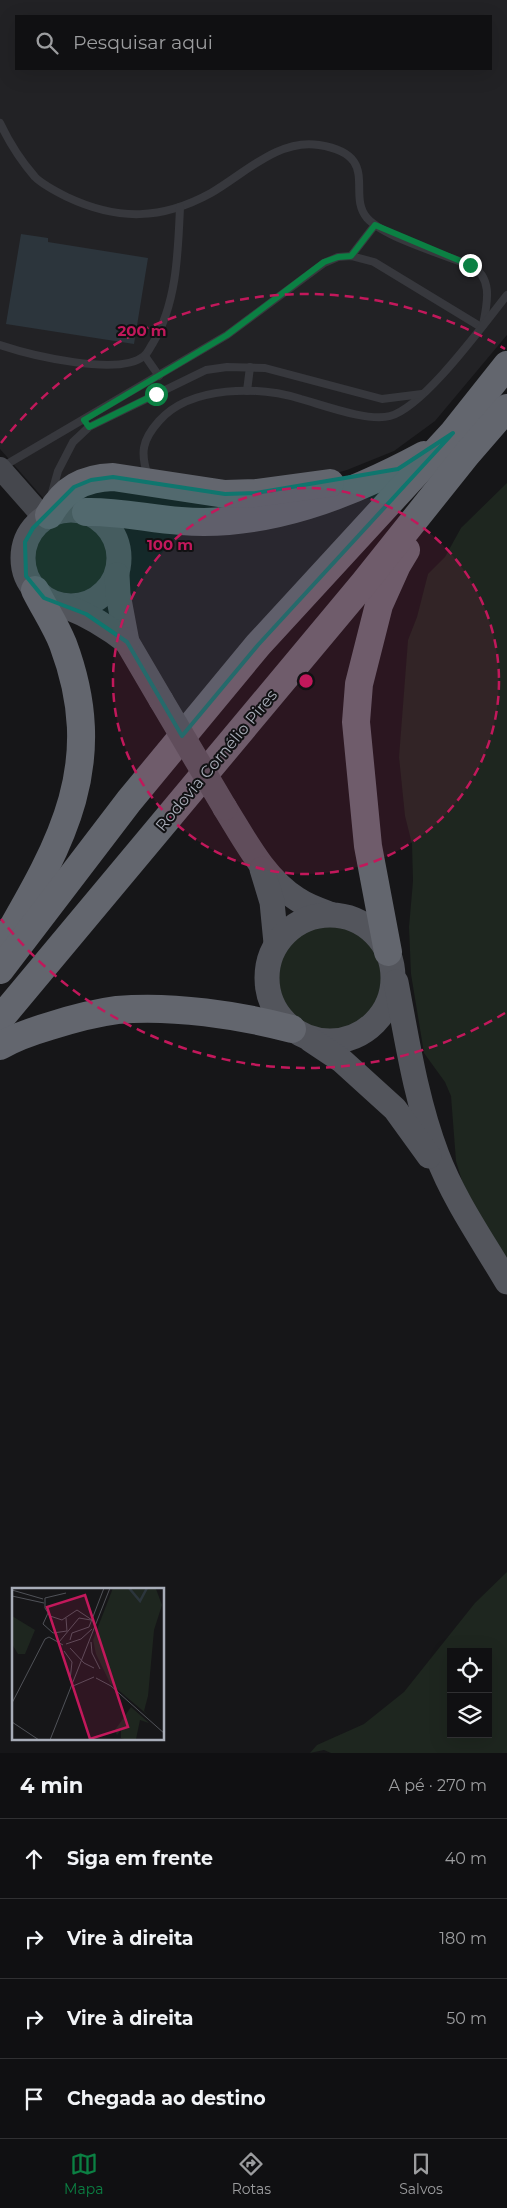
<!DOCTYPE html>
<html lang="pt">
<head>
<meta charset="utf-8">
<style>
	:root { --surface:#101012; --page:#1e1e20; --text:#f1f3f6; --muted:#9c9d9f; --line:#303032; --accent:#0b8043 }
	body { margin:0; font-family:Montserrat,sans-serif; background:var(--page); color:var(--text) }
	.controls { position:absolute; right:15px; bottom:15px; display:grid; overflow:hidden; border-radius:0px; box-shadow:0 5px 20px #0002 }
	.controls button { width:45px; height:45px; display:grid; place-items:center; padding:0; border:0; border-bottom:1px solid var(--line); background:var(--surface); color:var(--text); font:25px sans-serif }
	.stop { position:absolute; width:15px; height:15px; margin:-11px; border:4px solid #0b8043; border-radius:50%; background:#fff }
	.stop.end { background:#0b8043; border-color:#fff; box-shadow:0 1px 5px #0008 }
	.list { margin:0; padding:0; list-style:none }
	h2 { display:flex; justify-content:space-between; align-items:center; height:65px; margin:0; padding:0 20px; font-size:21px }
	h2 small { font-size:16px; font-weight:400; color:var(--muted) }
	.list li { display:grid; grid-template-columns:32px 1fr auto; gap:15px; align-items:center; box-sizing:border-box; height:80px; padding:0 20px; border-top:1px solid var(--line) }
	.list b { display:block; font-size:19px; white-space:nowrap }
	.list em { font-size:16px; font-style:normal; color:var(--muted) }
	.icon { flex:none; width:28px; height:28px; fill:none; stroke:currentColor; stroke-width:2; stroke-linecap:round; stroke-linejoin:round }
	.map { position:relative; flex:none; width:507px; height:1753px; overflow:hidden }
	.search { position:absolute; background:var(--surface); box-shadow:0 5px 20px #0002; left:15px; right:15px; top:15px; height:55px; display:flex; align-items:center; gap:12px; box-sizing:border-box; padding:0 18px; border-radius:0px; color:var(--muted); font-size:19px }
	.sheet { height:385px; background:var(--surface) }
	nav { display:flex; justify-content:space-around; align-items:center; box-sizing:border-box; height:70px; border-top:1px solid var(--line); background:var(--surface); font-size:14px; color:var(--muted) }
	nav a { display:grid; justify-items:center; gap:2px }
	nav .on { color:var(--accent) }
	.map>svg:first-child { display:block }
	.built { fill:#222225; fill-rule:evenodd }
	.green { fill:#1e261f; fill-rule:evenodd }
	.water { fill:#2c353c }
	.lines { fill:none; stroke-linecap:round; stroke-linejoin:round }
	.lane { stroke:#37383d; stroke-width:8 }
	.secondary { stroke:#45474d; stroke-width:22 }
	.primary { stroke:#53555c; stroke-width:25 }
	.highway { stroke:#63666e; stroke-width:28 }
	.primary-bridge { stroke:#53555c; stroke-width:25 }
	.route { stroke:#0b8043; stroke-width:6 }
	.marked { fill:#0f766e; fill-opacity:0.2; stroke:#0f766e; stroke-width:4; stroke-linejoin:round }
	.ring { fill:none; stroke:#c2185b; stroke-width:2.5; stroke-dasharray:9 6 }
	.labels { text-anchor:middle; stroke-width:4; stroke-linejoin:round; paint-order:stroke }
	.street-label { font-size:16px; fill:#a8adb8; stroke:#111113 }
	.inset-river { fill:none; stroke:#2c353c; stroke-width:2.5 }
	.inset-road { fill:none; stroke:#505258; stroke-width:1 }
	.view { fill:#c2185b; fill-opacity:0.15; stroke:#c2185b; stroke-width:2.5 }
	.inset-edge { fill:none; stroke:#a8adb8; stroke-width:2.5 }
	.centre { fill:#c2185b; stroke:#111113; stroke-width:2.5 }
	.ring-label { font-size:15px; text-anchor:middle; font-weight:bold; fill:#c2185b; stroke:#111113; stroke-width:4; stroke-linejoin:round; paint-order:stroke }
</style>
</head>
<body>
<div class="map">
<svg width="507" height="1753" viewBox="0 0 507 1753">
	<rect width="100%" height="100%" fill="#161618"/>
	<!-- built -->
	<path class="built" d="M0,0H507V335L435,421L394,451L347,470L308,481L269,485L155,474L44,499L0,449ZM16,16H491V69H16Z"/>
	<!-- green -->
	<g class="green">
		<path d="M507,483V1264L466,1194L456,1161L451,1096L445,1082L424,1053L411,974L409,927L413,881L412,844L405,816L399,757L408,640L417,617L428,574L445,557L461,528Z"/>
		<circle cx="71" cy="559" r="38"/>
		<circle cx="330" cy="978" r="54"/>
		<path d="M507,1572V1753H331L324,1750L310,1753L317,1745L364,1724L404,1692L475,1603ZM451,1652H488V1734H451Z"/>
	</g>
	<!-- water -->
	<path class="water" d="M21,234L48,238V242L148,258L134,344L6,324Z"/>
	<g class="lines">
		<!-- lane -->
		<g class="lane">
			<path d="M0,123C9,142 21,161 35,177C43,185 57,192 67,197C118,221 162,220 211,193C244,174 279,138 319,145C382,155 346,194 367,218C384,237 444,255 470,265C494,277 487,304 483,325"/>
			<path d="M351,256L375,225"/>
			<path d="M0,345C30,355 119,377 144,356C148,353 150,347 153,343C177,303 178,252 180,207"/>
			<path d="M145,356L159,376"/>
			<path d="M247,391L250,367"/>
			<path d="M2,467L227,335L324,263L338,257L351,256L374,262L481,327"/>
			<path d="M148,476C140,453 142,440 159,421C191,385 259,386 301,399C323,405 368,422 390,416C424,407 483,325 507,295"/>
			<path d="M51,496L58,471L73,442L89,427L206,370L227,367L265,368L382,399L422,394"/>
		</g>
		<!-- secondary -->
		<path class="secondary" d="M0,468L44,518"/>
		<!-- primary -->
		<g class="primary">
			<circle cx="71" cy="558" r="48"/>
			<path d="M117,575L118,594L127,642L161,700"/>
			<path d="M65,606C88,615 107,626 127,642"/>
			<path d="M225,808C245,840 264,878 297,899C307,906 319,910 330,914"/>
			<path d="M262,869L272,902L276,943"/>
			<circle cx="330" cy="978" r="63"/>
			<path d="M396,982C407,1040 416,1100 437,1155C454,1200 483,1241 507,1282"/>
			<path d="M311,1040L341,1060L395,1109L429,1156"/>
		</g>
		<!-- highway -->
		<g class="highway">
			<path d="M86,512C119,511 149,519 181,521C266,528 350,495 424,455"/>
			<path d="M49,515C64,489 83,478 113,477L225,494L256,493L330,483"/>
			<path d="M3,944C62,842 108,764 63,644C56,626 44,608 35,590"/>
			<path d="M388,952L368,846L356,722L359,684L379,605L397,565L406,550"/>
			<path d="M0,970L129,801L258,645L453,433L507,365"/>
			<path d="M0,1019L364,583L467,454L507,408"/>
			<path d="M0,1046C15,1037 33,1031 50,1026C72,1019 94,1013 117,1010C172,1005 239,1015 292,1029"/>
		</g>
		<!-- primary-bridge -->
		<path class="primary-bridge" d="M161,700L225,808"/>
	</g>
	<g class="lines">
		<!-- route -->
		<path class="route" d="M156,394L89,427L84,420L227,335L324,262L338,257L351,256L375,225L470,265"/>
	</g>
	<!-- marked area -->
	<path class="marked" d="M453,433L258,645L182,736L127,642L86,614L44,598L26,576L25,542L33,528L74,487L91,480L113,477L225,494L256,493L398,469Z"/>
	<!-- distance rings -->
	<circle cx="306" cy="681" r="193" fill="#c2185b" fill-opacity=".12"/>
	<g class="ring">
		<circle cx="306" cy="681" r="193"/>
		<path d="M505 1013A387 387 0 0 1 1 919M1 443A387 387 0 0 1 505 349"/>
	</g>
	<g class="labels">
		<!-- street labels -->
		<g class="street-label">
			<text transform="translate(216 760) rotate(-50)" y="6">Rodovia Cornélio Pires</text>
		</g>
	</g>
	<!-- overview -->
	<g transform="translate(12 1588)">
		<rect width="152" height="152" fill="#161618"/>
		<path d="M101,0L144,1L150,17L142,42L136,108L132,123L137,128L98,95L84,66L81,52ZM0,28L23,42L13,66H6L0,56ZM119,119L137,135L128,132L124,151L115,152L109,150V142L105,147L103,143L101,145Z" fill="#1e261f"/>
		<path class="inset-river" d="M117,0L128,13L135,0"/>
		<path class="inset-road" d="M0,2L31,11M54,5L33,10V20L38,28L50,32L65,22L80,32M0,8L32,15M36,25L31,36L41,45L55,43L54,30M58,52L60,45L77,39L92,0M47,54L67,30L79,32M79,54L80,65L88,81M54,56L69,51L80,41M58,60L72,75L82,80M52,63L60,74L58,92M84,90L99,98L153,146M61,98L82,89M0,115L33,51L37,49L51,57M0,134L27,152M38,152L98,0"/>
		<path class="view" d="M73,7L116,139L78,151L35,19Z"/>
		<rect width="152" height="152" class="inset-edge"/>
	</g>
	<circle cx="306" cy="681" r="8" class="centre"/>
	<g class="ring-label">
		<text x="142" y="336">200 m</text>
		<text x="170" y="550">100 m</text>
	</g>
</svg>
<div class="controls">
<button><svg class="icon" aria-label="locate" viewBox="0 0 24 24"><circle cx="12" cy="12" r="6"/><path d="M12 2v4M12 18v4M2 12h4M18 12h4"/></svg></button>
<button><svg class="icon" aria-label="layers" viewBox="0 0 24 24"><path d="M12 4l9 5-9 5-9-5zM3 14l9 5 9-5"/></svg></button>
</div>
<div class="stop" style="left:156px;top:394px"></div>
<div class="stop end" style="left:470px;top:265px"></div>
<div class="search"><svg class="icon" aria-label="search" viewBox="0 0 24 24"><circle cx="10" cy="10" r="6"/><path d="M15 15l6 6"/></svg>Pesquisar aqui</div>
</div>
<section class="sheet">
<h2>4 min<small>A pé · 270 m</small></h2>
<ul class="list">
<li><svg class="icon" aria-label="ahead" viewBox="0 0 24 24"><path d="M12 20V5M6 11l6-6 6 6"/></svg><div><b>Siga em frente</b></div><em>40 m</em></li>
<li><svg class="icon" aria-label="right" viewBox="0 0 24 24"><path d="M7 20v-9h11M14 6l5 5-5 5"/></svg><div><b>Vire à direita</b></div><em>180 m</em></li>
<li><svg class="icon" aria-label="right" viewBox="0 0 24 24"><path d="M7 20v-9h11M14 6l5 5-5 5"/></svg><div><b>Vire à direita</b></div><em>50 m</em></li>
<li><svg class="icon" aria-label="arrive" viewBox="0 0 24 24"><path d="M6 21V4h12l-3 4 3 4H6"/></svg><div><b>Chegada ao destino</b></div></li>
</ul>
</section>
<nav>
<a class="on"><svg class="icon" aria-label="map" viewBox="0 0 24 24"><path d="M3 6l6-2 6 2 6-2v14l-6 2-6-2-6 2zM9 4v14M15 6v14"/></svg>Mapa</a>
<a><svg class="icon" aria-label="directions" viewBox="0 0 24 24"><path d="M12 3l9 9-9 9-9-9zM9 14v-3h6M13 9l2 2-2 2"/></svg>Rotas</a>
<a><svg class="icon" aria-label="saved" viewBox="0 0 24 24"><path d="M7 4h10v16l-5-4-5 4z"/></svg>Salvos</a>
</nav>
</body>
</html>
